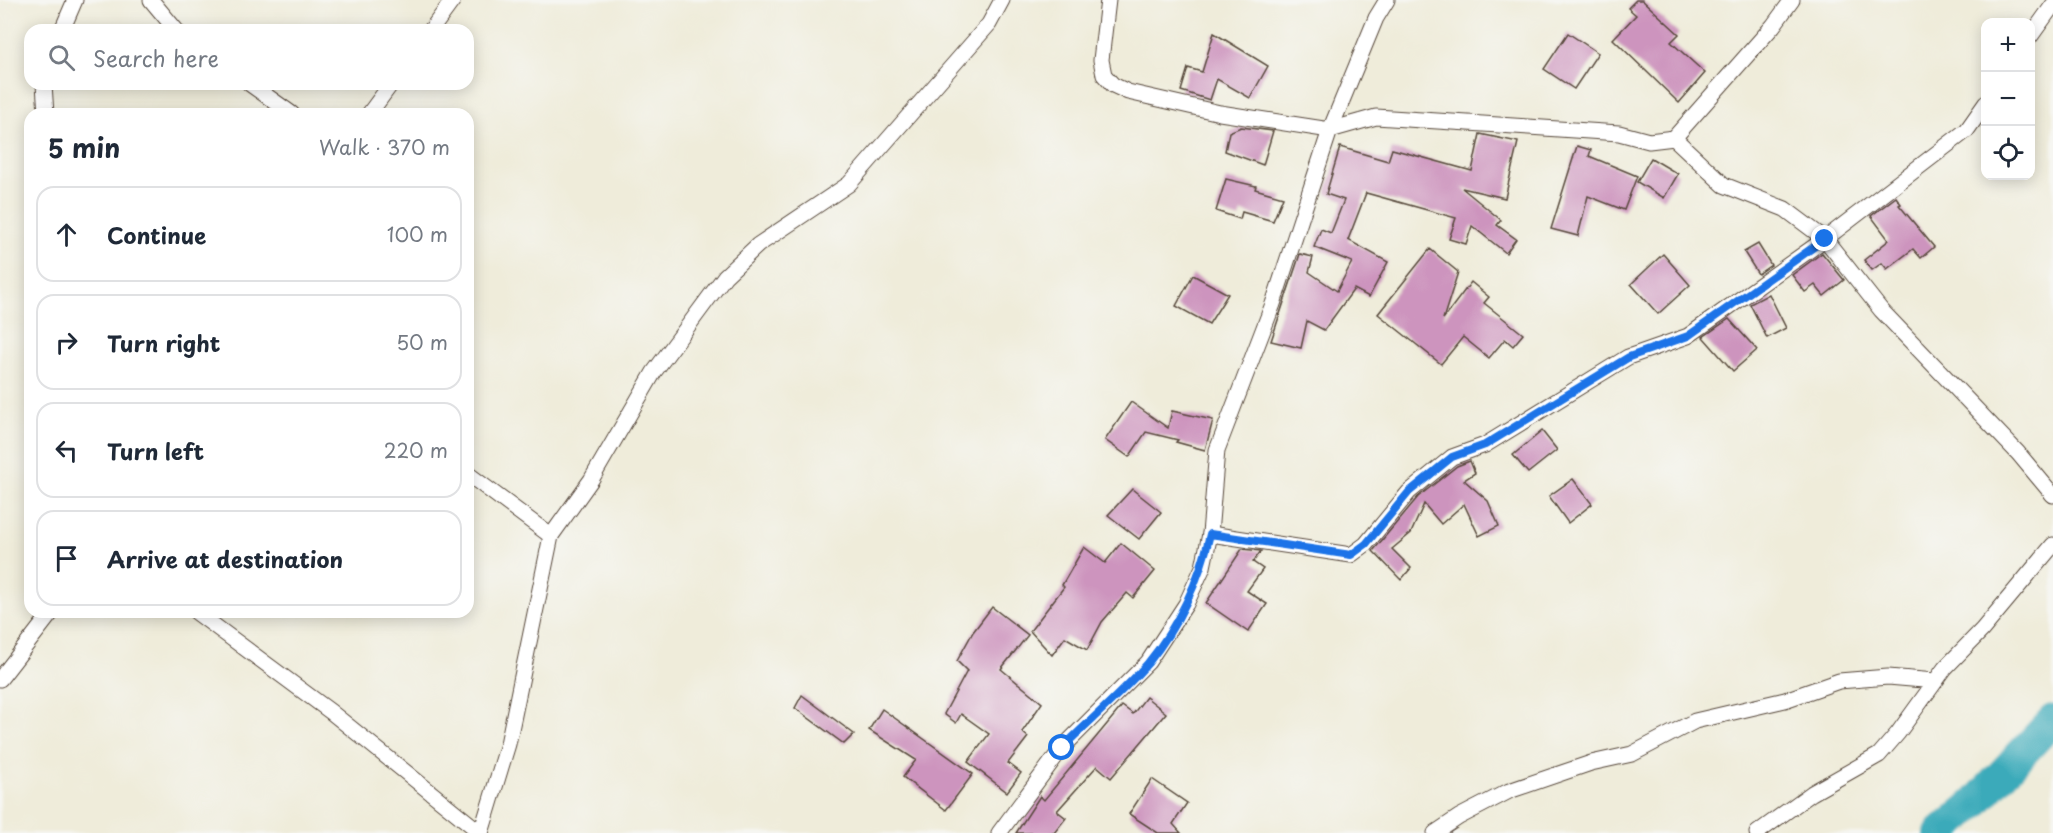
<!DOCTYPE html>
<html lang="en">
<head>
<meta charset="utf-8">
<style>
	:root { --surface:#fff; --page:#f2f2f3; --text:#1f2937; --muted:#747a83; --line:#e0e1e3 }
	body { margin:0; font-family:"Playpen Sans",sans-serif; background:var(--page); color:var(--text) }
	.controls { position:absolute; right:18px; top:18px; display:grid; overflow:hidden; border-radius:12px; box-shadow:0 3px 15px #0003 }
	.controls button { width:54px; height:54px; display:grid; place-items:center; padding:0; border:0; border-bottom:2px solid var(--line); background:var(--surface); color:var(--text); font:30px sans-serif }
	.stop { position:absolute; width:18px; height:18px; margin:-14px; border:4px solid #1a73e8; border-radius:50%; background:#fff }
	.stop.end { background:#1a73e8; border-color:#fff; box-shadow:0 2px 6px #0008 }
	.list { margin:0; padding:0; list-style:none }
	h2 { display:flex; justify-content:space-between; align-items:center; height:78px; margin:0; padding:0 24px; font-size:26px }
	h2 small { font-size:20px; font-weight:400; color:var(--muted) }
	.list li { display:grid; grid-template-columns:39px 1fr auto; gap:18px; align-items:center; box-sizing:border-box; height:96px; margin:0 12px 12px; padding:0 12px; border:2px solid var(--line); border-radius:18px }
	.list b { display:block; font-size:22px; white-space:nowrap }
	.list em { font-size:20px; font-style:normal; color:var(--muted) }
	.icon { flex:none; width:33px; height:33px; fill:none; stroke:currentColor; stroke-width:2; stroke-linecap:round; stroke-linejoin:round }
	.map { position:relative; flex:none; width:2053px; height:833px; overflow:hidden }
	.search { position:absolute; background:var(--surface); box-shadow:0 3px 15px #0003; left:24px; top:24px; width:450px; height:66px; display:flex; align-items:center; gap:15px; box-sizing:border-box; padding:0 21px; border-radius:18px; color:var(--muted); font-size:22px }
	.panel { position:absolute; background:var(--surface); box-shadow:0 3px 15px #0003; left:24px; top:108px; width:450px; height:510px; border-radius:18px }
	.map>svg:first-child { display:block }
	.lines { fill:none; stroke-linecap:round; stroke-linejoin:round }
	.river { stroke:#3baaba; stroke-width:32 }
	.building { fill:#cd94be }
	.minor-casing { stroke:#56473a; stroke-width:17 }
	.minor { stroke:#fff; stroke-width:15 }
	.route { stroke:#1a73e8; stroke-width:8 }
</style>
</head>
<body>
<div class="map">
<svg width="2053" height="833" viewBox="0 0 2053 833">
	<rect width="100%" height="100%" fill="#f6f6f2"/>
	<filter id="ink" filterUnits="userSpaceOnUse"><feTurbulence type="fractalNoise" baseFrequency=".0167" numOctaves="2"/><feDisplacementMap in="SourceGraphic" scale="12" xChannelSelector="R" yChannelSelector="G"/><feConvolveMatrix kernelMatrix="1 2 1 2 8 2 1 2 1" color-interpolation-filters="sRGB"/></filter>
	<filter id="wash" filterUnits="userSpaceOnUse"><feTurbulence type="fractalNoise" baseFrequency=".008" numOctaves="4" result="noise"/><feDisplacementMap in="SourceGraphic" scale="24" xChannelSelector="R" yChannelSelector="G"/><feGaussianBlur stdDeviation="1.35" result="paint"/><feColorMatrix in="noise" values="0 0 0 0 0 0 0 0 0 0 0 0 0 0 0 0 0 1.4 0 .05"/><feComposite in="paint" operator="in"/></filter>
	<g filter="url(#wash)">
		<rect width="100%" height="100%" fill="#efecda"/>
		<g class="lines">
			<!-- river -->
			<path class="river" d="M1940,833L1975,803L2053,720"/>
		</g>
		<g id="blocks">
			<!-- building -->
			<g class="building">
				<path d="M1636,0H1642L1679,34L1671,42L1705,73L1679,103L1613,39L1636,15L1628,8Z"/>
				<path d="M1214,33L1268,66L1250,98L1217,79L1210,100L1181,91L1188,68L1202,72Z"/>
				<path d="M1568,33L1598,53L1574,89L1544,69Z"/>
				<path d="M1241,127L1273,131L1263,165L1225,151L1229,132Z"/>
				<path d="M1480,134L1518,142L1505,198L1462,188L1501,220L1497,225L1516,239L1506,253L1472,226L1466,244L1449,239L1456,218L1366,193L1348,240L1388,262L1369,297L1354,289L1324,330L1307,321L1301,348L1271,341L1300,254L1313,257L1309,272L1337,291L1352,262L1314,247L1321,229L1331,233L1344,200L1326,194L1340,147L1388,161L1392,149L1472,171Z"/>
				<path d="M1577,146L1591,150L1589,156L1637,176L1624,210L1588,196L1578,236L1551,229Z"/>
				<path d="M1651,158L1678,174L1664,198L1637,182Z"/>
				<path d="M1226,179L1256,186L1255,189L1283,197L1273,221L1242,212L1240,219L1216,211Z"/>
				<path d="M1896,197L1901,204L1899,205L1934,247L1921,258L1913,249L1887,269L1882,263L1872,270L1864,260L1889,240L1871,216Z"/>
				<path d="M1758,244L1771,265L1758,274L1744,252Z"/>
				<path d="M1430,249L1458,272L1443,319L1471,282L1489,297L1484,303L1523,334L1513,346L1505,339L1489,358L1463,337L1441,364L1378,314Z"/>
				<path d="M1822,253L1844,280L1824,296L1815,285L1805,292L1792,275Z"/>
				<path d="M1663,254L1690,285L1658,314L1631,284Z"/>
				<path d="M1193,275L1228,294L1209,324L1176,306Z"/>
				<path d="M1769,294L1786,328L1767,338L1750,304Z"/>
				<path d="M1729,319L1757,350L1733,371L1703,337Z"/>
				<path d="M1131,402L1168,428L1172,411L1213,420L1205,450L1176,442L1178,440L1146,432L1129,457L1105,440Z"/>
				<path d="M1542,431L1557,450L1528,473L1513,455Z"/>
				<path d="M1470,461L1475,473L1464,480L1488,501L1499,526L1479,536L1464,504L1441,524L1424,504L1411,533L1392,549L1411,568L1401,580L1373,551L1418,497L1457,466Z"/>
				<path d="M1573,479L1592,504L1568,523L1549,496Z"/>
				<path d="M1132,489L1161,512L1139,539L1108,515Z"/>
				<path d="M1121,543L1155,571L1133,598L1127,593L1102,622L1087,650L1065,637L1052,655L1030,631L1064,587L1062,585L1084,547L1105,563Z"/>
				<path d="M1242,549L1261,551L1253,562L1263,569L1247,591L1267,604L1248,632L1206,603Z"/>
				<path d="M992,607L1028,635L1001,669L1042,703L1022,732L1028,737L1008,763L1021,773L1007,792L968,762L989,734L961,714L956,723L944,714L967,671L957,661L973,632Z"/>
				<path d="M802,695L854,734L844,744L795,708Z"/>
				<path d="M1146,697L1166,713L1111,778L1097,766L1057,811L1066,818L1054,833H1016L1040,796L1044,800L1122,706L1133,714Z"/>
				<path d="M882,709L973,774L946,810L903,777L916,760L869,730Z"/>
				<path d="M1152,779L1187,803L1173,824L1181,833H1158L1129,814Z"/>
			</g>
		</g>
	</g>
	<g filter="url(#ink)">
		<use href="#blocks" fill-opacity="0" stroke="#56473a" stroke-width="1.5"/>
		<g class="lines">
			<defs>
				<g id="minor">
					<path d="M151,0L176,30"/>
					<path d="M1108,0L1101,60L1104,75L1113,85L1128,92L1220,113L1330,130L1376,117L1619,133L1649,141L1674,138L1773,26L1792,0"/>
					<path d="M62,30L75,0"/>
					<path d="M431,30L453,0"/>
					<path d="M2030,37L2053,5"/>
					<path d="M44,84L46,114"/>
					<path d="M250,84L292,114"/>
					<path d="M369,114L391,84"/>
					<path d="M1674,138L1724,185L1785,209L1825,239L1881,310L2018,453L2053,495"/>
					<path d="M468,474L551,536"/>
					<path d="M1210,534L1351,555L1366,544L1409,492L1452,457L1485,445L1628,357L1688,336L1825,239L1967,130L1986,103"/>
					<path d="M196,612L331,712L481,833L508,744L551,536L591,480L654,372L725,276L758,245L849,184L989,24L1002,0"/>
					<path d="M0,679L52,612"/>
					<path d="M999,833L1062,748L1148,662L1186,604L1203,567L1210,534L1217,450L1273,304L1330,130L1376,18L1387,0"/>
					<path d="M1435,833L1459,817L1509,791L1591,763L1632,754L1695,721L1785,700L1839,681L1888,677L1935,681"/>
					<path d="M1757,833L1812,793L1879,755L1898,733L1945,668L1982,630L2053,545"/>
				</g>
			</defs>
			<!-- minor casing -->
			<use href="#minor" class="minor-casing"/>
			<!-- minor -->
			<use href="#minor" class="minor"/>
		</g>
	</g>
	<g class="lines" filter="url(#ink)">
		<!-- route -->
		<path class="route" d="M1062,748C1090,720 1123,692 1148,663C1178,626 1200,580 1210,534L1351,555L1366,544L1409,492L1452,457L1485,445L1629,357L1688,336L1825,239"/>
	</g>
</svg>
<div class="controls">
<button>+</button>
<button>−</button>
<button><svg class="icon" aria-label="locate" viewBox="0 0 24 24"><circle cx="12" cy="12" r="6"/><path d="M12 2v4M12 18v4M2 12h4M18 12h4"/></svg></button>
</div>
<div class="stop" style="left:1062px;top:748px"></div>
<div class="stop end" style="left:1825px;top:239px"></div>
<div class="search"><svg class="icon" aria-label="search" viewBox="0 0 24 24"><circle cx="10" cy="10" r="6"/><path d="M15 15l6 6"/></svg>Search here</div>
<section class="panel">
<h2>5 min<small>Walk · 370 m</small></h2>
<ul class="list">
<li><svg class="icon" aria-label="ahead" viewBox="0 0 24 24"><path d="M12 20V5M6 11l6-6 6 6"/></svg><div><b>Continue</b></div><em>100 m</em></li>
<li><svg class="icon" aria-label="right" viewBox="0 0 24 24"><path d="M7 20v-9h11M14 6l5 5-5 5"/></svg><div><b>Turn right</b></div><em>50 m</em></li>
<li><svg class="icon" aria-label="left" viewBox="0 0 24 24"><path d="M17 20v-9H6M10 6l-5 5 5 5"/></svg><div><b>Turn left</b></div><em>220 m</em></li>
<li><svg class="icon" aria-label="arrive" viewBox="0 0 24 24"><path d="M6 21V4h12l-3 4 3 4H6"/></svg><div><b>Arrive at destination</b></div></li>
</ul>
</section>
</div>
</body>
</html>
